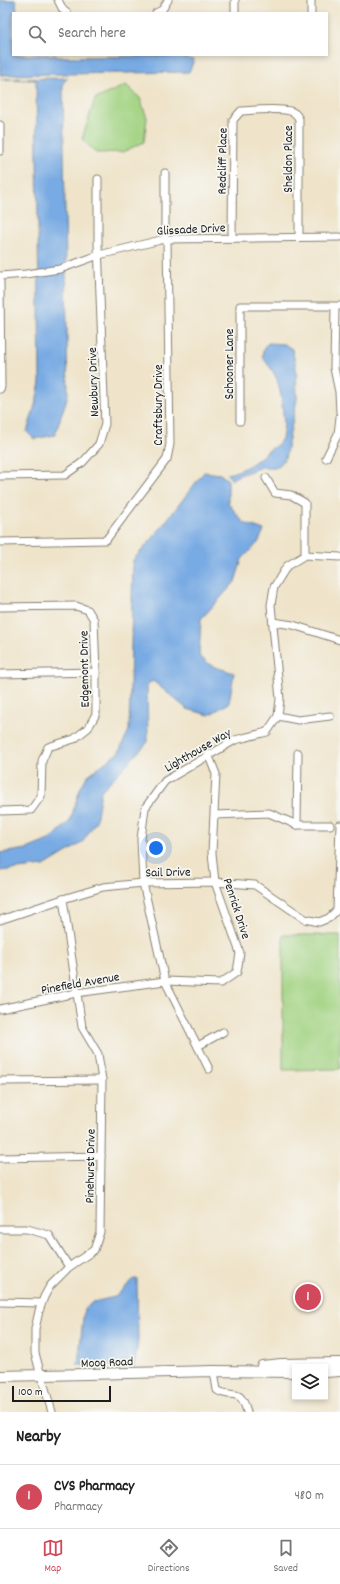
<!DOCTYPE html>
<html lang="en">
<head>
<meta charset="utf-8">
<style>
	:root { --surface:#fff; --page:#f6f6f6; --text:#222; --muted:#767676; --line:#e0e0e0; --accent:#d1495b }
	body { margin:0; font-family:Dekko,sans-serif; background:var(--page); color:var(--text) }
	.controls { position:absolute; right:12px; bottom:12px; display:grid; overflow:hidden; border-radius:0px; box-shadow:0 2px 6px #0003 }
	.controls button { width:36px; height:36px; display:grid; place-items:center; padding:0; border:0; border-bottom:1px solid var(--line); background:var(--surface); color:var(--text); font:20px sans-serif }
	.scale { position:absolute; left:12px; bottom:10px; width:99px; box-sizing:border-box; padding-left:4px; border:2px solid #1c1c1c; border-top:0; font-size:11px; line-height:14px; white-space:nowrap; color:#1c1c1c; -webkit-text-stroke:3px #f6f6f2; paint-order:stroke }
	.you { position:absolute; left:156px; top:848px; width:14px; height:14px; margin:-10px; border:3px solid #fff; border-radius:50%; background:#1a73e8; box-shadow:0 0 0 6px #1a73e833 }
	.badge { display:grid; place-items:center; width:26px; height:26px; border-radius:50%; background:var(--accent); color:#fff; font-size:13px; font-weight:700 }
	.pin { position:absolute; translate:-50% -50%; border:2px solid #fff; box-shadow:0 1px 4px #0006 }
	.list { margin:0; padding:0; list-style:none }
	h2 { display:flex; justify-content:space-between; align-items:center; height:52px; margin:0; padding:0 16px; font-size:17px }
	h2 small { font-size:13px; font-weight:400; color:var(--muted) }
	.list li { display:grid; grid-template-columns:26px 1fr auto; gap:12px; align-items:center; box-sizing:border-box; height:64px; padding:0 16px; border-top:1px solid var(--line) }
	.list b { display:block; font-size:15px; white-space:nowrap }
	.list p { margin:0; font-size:13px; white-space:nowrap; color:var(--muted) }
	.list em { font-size:13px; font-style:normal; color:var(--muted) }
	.icon { flex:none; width:22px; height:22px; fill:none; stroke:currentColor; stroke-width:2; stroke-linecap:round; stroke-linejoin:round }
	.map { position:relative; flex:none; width:340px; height:1412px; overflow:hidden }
	.search { position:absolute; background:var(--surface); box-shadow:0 2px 6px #0003; left:12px; right:12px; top:12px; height:44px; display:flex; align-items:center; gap:10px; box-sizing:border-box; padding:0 14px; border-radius:0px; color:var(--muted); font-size:15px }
	.sheet { height:116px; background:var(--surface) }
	nav { display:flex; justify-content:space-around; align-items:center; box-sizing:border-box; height:56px; border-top:1px solid var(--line); background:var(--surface); font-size:11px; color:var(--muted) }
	nav a { display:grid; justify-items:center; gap:2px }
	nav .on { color:var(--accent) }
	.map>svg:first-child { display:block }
	.green { fill:#a2d382; stroke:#5f784f }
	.water { fill:#78aae3; stroke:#4a6380 }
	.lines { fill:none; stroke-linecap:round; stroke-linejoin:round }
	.street-casing { stroke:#868073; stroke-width:9 }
	.secondary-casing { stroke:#868073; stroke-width:12 }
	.street { stroke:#fff; stroke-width:7 }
	.secondary { stroke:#fff; stroke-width:10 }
	.labels { text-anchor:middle; stroke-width:3.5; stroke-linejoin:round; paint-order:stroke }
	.street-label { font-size:13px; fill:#1c1c1c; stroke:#f6f6f2 }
</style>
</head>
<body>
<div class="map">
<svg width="340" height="1412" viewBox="0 0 340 1412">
	<rect width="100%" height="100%" fill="#f6f6f2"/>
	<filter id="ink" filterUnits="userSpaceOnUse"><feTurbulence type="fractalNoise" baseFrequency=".025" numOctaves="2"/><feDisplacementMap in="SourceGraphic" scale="8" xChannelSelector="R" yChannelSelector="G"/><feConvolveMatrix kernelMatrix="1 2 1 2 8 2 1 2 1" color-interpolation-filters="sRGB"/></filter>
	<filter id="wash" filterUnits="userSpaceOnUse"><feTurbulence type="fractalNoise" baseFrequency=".012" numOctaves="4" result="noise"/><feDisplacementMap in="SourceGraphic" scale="16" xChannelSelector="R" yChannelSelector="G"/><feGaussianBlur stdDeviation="0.9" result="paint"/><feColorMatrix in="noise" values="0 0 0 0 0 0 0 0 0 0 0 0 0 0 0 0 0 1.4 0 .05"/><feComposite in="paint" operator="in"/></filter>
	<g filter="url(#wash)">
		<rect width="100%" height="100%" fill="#efe4ca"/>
		<!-- green -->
		<g class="green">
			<path d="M126,85L140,98L147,118L144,142L123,152L96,153L82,139L95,99Z"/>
			<path d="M283,935H340V1069L283,1070Z"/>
		</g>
		<!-- water -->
		<g class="water">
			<path d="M0,0H16L17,13H13V55H55L58,57L178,56L194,60L189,72L0,75Z"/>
			<path d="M68,78L63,83L68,395L55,435L34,439L27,432L37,398L40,382L36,80L0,79Z"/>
			<path d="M268,343L284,344L292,349L296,367L297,399L285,458L278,467H261L235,477L232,480L227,474C241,471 254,464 264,454C269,449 277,447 281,440C287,430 281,388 276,377C272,369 267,363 262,357L264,347Z"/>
			<path d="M204,472L220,474L228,480V503L244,523L264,530L258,543L242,559L235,582L201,619L199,656L212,666L234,673L229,703L209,715L187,709L153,681L147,684L148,742L101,791L96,821L82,843L44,866L0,871V853L27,849L51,839L70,821L80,789L87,776L119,752L129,730L133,560L153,538Z"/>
			<path d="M134,1279H137L138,1341L134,1367L78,1365L84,1309L93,1302L115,1297Z"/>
		</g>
	</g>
	<g filter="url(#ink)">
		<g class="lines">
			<defs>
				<g id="street">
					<path d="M58,0L63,10L67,13"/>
					<path d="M156,13L162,10L168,0"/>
					<path d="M235,13V0"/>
					<path d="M311,13V0"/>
					<path d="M0,125V151"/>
					<path d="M232,238L233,120L241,111C254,110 278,108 290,111C295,112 297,115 299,119V237"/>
					<path d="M165,239V173"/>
					<path d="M0,276L26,274L60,269L99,255L165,239L340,237"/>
					<path d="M0,282L1,387L0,389"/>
					<path d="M335,307L334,368L339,392L340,412"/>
					<path d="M240,421V306H340"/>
					<path d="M326,458L338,434L340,417"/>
					<path d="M0,476L65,475L83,462L99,444L105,424L98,244V179"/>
					<path d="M266,478L275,493L291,495L305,503V555"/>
					<path d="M0,542L106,540L167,459L170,444L167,240"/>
					<path d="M0,607L76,606L88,610L94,620L96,672V714L88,728L74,739L48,747L42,761L41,796L31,810L0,811"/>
					<path d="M273,622L293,625L340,640"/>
					<path d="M0,674L96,672"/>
					<path d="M278,716L298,720L330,716"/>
					<path d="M215,815L269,813L297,825H330"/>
					<path d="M297,825L298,753"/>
					<path d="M0,920L63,899L103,887L143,883L215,882L255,885L305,919L319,922L329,918L337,910L340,825"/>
					<path d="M0,1009L76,993L165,981L221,983L237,972L240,953L215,882L212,853L216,774L208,754"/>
					<path d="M198,1046L223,1032"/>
					<path d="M209,1069L165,981L143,883L141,839L145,808L165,781L235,740L267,732L278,716L280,699L271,605L274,587L287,566L305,555L340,557"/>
					<path d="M0,1081L102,1080"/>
					<path d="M0,1158L101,1156"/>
					<path d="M0,1229H27L49,1235L69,1267"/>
					<path d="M0,1302L41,1303"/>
					<path d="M214,1371L217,1390C232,1400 240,1385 247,1412"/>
					<path d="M52,1412L39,1368L35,1353V1329L39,1311L44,1297L50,1286L69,1267L94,1250L100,1232L102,1080L98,1054L82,1027L63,899"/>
				</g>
				<g id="secondary">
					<path d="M262,1366L281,1364L340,1363"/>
					<path d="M325,1372L340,1371"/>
					<path d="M0,1376L214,1371L295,1372"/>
				</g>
			</defs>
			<!-- street casing -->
			<use href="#street" class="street-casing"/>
			<!-- secondary casing -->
			<use href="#secondary" class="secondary-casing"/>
			<!-- street -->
			<use href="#street" class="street"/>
			<!-- secondary -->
			<use href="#secondary" class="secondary"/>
		</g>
	</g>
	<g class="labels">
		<!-- street labels -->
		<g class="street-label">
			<text transform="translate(287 159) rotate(-90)" y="5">Sheldon Place</text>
			<text transform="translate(221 161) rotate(-89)" y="5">Redcliff Place</text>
			<text transform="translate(191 228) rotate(-3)" y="5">Glissade Drive</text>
			<text transform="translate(228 364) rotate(-90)" y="5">Schooner Lane</text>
			<text transform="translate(92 382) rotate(-92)" y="5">Newbury Drive</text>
			<text transform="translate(157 405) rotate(-90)" y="5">Craftsbury Drive</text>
			<text transform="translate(83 669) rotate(-91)" y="5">Edgemont Drive</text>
			<text transform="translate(197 749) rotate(-30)" y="5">Lighthouse Way</text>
			<text transform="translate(168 871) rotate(-1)" y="5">Sail Drive</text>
			<text transform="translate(238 908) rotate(72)" y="5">Penrick Drive</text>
			<text transform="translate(80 982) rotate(-10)" y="5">Pinefield Avenue</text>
			<text transform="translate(89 1166) rotate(-89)" y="5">Pinehurst Drive</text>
			<text transform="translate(107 1361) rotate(-2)" y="5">Moog Road</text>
		</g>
	</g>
</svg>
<div class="controls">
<button><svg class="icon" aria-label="layers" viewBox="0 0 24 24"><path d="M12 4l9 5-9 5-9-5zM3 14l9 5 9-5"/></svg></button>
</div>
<div class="scale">100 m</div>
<div class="you"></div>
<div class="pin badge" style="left:308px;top:1297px">1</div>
<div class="search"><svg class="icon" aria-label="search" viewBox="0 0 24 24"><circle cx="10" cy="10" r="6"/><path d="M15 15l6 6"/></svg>Search here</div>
</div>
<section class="sheet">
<h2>Nearby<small></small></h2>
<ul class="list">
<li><span class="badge">1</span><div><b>CVS Pharmacy</b><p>Pharmacy</p></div><em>480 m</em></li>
</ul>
</section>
<nav>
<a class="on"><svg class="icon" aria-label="map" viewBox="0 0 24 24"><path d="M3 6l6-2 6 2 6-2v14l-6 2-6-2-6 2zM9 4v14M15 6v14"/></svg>Map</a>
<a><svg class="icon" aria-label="directions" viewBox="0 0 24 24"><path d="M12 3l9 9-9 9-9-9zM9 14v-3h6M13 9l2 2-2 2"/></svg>Directions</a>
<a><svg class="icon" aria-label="saved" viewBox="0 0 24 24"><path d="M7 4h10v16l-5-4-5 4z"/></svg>Saved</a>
</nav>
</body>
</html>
